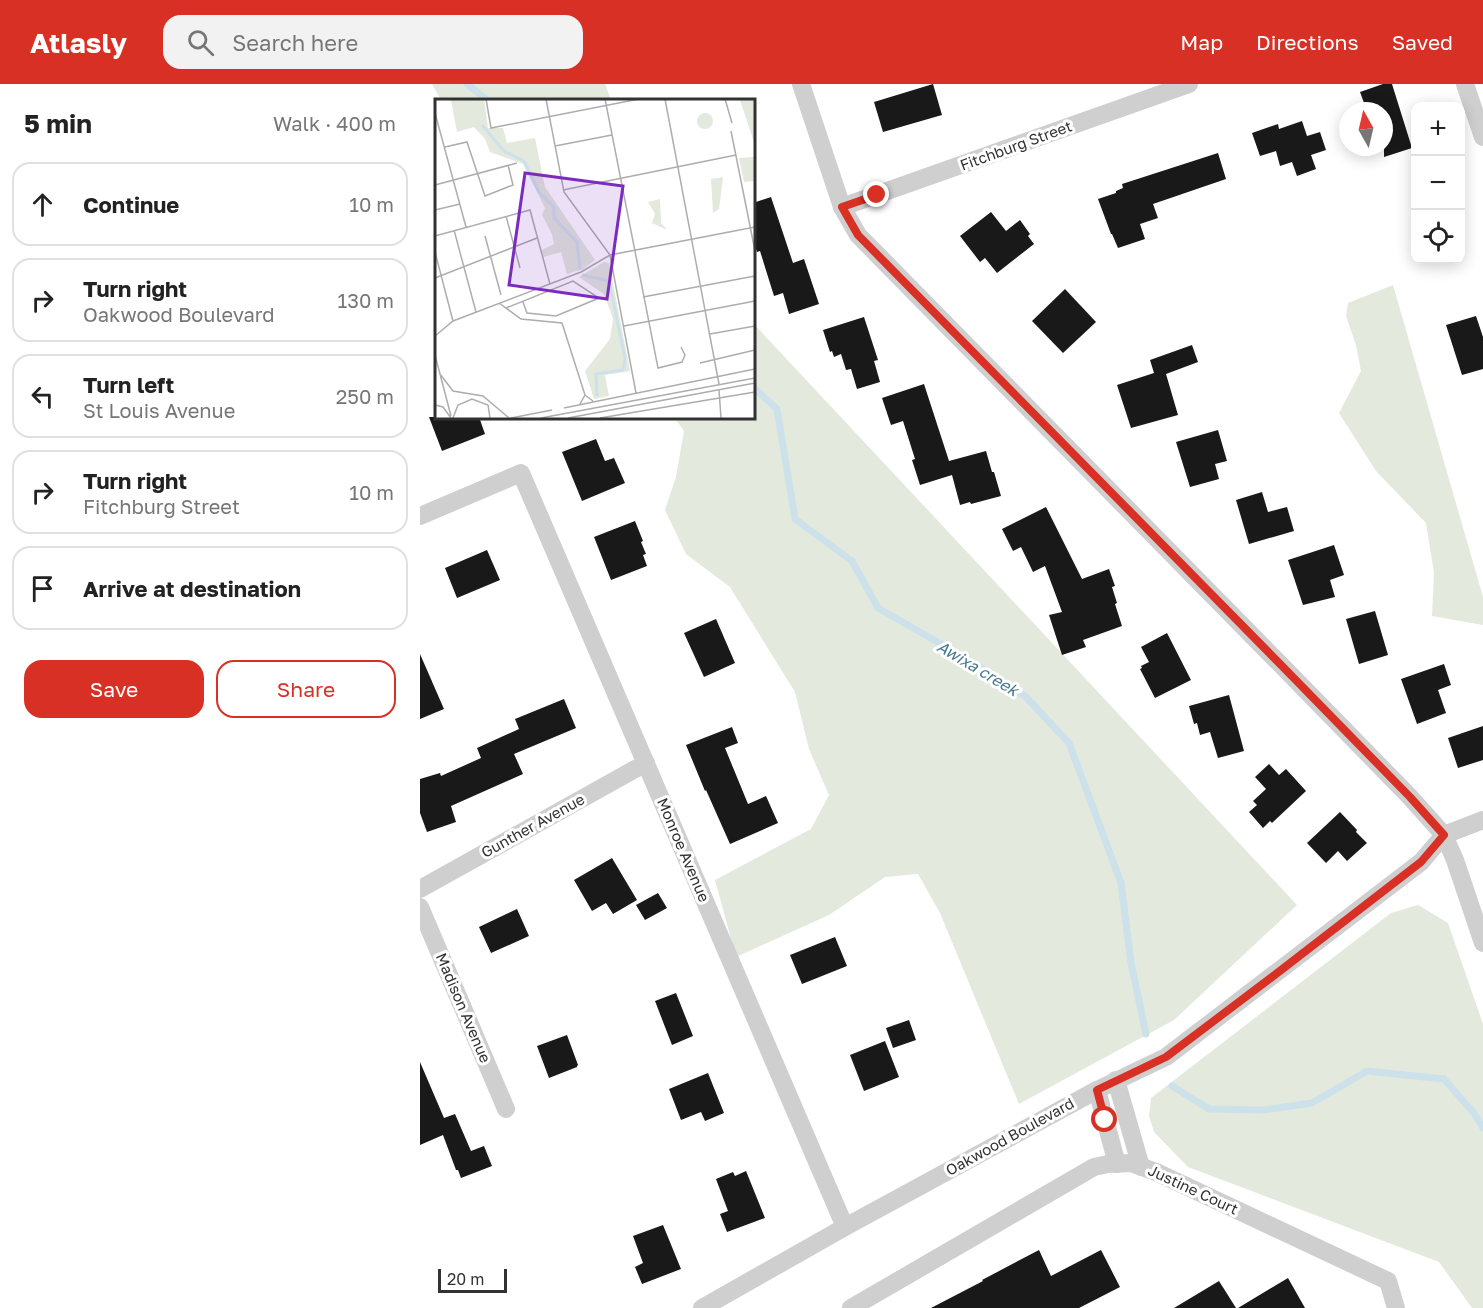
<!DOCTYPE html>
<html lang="en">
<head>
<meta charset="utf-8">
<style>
	:root { --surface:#fff; --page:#f2f2f2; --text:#222; --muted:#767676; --line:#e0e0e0; --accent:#d93025 }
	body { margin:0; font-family:"Golos Text",sans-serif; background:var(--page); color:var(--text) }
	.controls { position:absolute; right:18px; top:18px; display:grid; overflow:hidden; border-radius:12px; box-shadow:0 3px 15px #0003 }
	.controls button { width:54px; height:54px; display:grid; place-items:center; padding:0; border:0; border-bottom:2px solid var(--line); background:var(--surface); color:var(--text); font:30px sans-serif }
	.compass { position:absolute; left:919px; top:18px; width:54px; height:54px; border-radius:50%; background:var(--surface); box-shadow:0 3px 15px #0003; rotate:352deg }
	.scale { position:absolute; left:18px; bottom:15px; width:69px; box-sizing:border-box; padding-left:6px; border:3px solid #323232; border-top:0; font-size:16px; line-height:21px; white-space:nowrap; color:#323232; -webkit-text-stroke:4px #fff; paint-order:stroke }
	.stop { position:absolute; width:18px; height:18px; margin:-14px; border:4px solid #d93025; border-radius:50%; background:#fff }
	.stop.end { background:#d93025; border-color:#fff; box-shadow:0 2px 6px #0008 }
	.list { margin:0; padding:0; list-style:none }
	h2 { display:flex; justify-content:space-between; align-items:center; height:78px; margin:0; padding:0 24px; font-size:26px }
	h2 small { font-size:20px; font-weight:400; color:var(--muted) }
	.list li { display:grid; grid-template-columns:39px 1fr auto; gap:18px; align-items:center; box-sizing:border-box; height:84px; margin:0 12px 12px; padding:0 12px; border:2px solid var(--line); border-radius:18px }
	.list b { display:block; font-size:22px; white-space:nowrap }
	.list p { margin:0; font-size:20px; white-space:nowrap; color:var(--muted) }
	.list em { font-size:20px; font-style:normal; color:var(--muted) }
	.actions { display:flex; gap:12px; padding:18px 24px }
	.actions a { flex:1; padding:14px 0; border:2px solid var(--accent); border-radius:18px; text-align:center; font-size:21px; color:var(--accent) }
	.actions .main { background:var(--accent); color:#fff }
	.icon { flex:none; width:33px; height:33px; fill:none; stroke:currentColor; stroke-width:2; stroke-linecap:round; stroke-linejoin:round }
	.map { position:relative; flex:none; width:1063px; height:1224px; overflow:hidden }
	header { display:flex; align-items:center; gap:36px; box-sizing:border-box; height:84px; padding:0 30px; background:var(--accent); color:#fff }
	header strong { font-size:28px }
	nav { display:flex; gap:33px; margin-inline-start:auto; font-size:21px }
	.search { width:420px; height:54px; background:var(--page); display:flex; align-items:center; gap:15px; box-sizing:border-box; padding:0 21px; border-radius:18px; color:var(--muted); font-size:22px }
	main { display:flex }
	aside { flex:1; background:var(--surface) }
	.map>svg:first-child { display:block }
	.green { fill:#e3e9dc }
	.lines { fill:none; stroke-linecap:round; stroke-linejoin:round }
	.stream { stroke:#cde1ea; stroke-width:7 }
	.building { fill:#191919 }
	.street { stroke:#cfcfcf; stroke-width:18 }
	.route { stroke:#d93025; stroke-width:8 }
	.labels { text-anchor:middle; stroke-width:6; stroke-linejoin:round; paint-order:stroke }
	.street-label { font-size:15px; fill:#323232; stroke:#fff }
	.water-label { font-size:16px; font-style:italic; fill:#447a91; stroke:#fff }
	.inset-river { fill:none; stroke:#cde1ea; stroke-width:3 }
	.inset-road { fill:none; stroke:#adadad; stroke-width:1.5 }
	.view { fill:#7b2cbf; fill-opacity:0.15; stroke:#7b2cbf; stroke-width:3 }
	.inset-edge { fill:none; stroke:#323232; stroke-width:3 }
</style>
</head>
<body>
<header>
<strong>Atlasly</strong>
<div class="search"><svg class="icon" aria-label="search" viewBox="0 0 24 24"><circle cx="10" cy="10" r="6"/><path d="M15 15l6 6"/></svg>Search here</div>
<nav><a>Map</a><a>Directions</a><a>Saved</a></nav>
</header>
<main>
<aside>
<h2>5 min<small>Walk · 400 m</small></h2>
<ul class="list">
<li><svg class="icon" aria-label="ahead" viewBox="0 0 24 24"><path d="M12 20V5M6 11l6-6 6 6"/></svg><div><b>Continue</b></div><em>10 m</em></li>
<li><svg class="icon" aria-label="right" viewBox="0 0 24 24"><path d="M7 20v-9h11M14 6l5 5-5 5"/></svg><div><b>Turn right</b><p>Oakwood Boulevard</p></div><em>130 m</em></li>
<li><svg class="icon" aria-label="left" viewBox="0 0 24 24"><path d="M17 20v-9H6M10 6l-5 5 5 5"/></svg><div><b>Turn left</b><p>St Louis Avenue</p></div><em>250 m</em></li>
<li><svg class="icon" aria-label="right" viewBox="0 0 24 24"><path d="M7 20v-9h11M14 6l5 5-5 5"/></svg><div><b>Turn right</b><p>Fitchburg Street</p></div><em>10 m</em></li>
<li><svg class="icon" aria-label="arrive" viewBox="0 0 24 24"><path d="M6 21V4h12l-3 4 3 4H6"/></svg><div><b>Arrive at destination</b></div></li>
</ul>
<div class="actions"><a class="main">Save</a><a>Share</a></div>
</aside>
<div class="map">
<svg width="1063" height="1224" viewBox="0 0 1063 1224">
	<rect width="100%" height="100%" fill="#fff"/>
	<!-- green -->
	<g class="green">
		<path d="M12,0H185L191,16H21Z"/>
		<path d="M973,201L1063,513V541L1012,532L1014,489L1006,439L956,387L919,329L941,287L936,261L926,232L928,219Z"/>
		<path d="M333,239L877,821L754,936L599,1020L520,829L498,790L465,793L409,831L316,873L295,796L391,745L409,711L389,665L375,608L310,503L266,470L245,426L256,393L264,347L254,333H333Z"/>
		<path d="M998,821L1028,839L1063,940V1224H1052L1019,1178L768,1083L734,1048L729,1032L731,1014L971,829Z"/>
	</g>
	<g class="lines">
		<!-- stream -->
		<g class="stream">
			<path d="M47,0L67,16"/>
			<path d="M333,303L357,325L375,435L432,477L458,524L549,576L605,612L649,659L701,799L711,879L726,950"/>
			<path d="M752,1002L789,1025L843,1026L892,1019L947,987L1024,995L1053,1028L1063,1044"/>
		</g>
	</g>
	<!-- building -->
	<g class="building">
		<path d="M513,0L522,31L463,48L454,18Z"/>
		<path d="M963,0H972L992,64L964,73V27H947L940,8Z"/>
		<path d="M882,37L887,52L900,48L906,66L891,71L896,85L877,92L872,78L860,82L856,67L840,72L832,49L858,40L859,45Z"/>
		<path d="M798,69L806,95L733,120L738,134L720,140L725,155L698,164L692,150H691L678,115L696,109V107L703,104L702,100Z"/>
		<path d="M351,113L373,179L384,175L399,220L369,230L363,209L354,212L340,167L337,168L333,156V119Z"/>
		<path d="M571,128L586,147L600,136L610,150L608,152L614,160L577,189L565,174L560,178L540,152Z"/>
		<path d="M645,205L676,238L643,269L612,237Z"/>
		<path d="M1056,232L1063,253V285L1042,291L1026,241Z"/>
		<path d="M444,233L458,276L454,277L460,298L437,305L431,285L426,286L421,270L414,273L412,267L410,268L403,246Z"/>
		<path d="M772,261L778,278L746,290L758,331L711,344L697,301L734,289L730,276Z"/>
		<path d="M504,300L529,377L566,367L572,388H574L581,412L551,420L550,418L540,421L532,391L500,401L492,376L495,375L483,337L471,341L462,314Z"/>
		<path d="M9,333H59L65,350L22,367Z"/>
		<path d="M798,346L807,377L795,380L799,395L770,403L756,358Z"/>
		<path d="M176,355L185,377L194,374L205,399L162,417L142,368Z"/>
		<path d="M842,408L848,428L867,423L874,447L829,460L816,416Z"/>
		<path d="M626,423L662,495L689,485L695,502L692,503L697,519L695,520L702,542L663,556L666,563L642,571L629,531L642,528L625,482L613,488L601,463L593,467L582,445Z"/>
		<path d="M215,437L223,457L221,458L226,470L223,471L227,482L191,496L174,453Z"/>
		<path d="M914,461L924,491L910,496L915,513L883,521L868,476Z"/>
		<path d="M67,466L80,496L37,514L25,484Z"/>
		<path d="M955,527L968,571L939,580L926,535Z"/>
		<path d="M296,535L315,579L284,593L264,549Z"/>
		<path d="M747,549L771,596L735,614L720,585L722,584L721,582L729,578L721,563Z"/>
		<path d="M0,570L24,625L0,635Z"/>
		<path d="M1024,580L1031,601L1018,606L1026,629L997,640L981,595Z"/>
		<path d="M809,611L824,667L798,674L790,648L780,651L777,639L774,640L769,622Z"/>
		<path d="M144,615L156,644L94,670L103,690L31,722L36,738L7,748L0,729V695L20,689L21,692L61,674L57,664L99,645L95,635Z"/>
		<path d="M1063,642V676L1038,684L1028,654Z"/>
		<path d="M312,643L318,659L305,664L328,720L346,712L358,739L310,760L286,706L285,707L266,661Z"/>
		<path d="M849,680L859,691L866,685L886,707L852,739L850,737L843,744L829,728L837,721L833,717L846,705L835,693Z"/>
		<path d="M920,728L937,746L936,748L947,759L927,777L918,767L906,779L887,759Z"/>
		<path d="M192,774L217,816L193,830L186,819L172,827L154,796Z"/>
		<path d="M238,809L247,824L225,836L216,821Z"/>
		<path d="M97,825L109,852L71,869L59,843Z"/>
		<path d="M415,853L427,882L382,900L370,871Z"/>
		<path d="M256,909L273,952L252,961L235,917Z"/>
		<path d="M489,936L496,956L473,964L466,944Z"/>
		<path d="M147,951L158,981L157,982V983L129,994L117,962Z"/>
		<path d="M465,957L479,993L444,1007L430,971Z"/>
		<path d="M0,978L24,1034L35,1030L51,1067L64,1062L72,1082L41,1094L38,1086H36L23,1051L0,1061Z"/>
		<path d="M288,989L304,1029L285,1037L281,1028L261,1036L249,1005Z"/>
		<path d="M326,1087L345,1134L307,1148L300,1130L308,1127L296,1095L313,1088L315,1092Z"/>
		<path d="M243,1141L261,1185L222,1200L215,1183L223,1179L213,1152Z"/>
		<path d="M619,1166L631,1192L681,1166L700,1203L659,1224H511L563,1197L562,1196Z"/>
		<path d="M868,1194L885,1224H818Z"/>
		<path d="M799,1197L816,1224H754Z"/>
	</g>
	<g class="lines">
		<!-- street -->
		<g class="street">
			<path d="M381,0L422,123L438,151L864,584L990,713L1024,751L1035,776L1063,859"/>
			<path d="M1045,0L1063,53"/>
			<path d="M422,123L769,0"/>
			<path d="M0,432L101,389L425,1143"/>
			<path d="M0,805L226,679"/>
			<path d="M0,823L86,1025"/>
			<path d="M696,996L721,1083"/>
			<path d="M677,1006L697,1080"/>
			<path d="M282,1224L425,1143L677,1006L746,973L1001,778L1024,751L1063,736"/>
			<path d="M431,1224L674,1083L688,1080L711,1079L736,1088L968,1197L976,1224"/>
		</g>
	</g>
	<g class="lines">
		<!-- route -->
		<path class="route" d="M457,111L422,123L438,151L864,584L990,713L1024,751L1001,778L852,893L746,973L677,1006L685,1036"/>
	</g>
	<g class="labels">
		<!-- street labels -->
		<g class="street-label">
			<text transform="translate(596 62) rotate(-20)" y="5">Fitchburg Street</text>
			<text transform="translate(113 742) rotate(-29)" y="5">Gunther Avenue</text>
			<text transform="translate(263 766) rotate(67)" y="5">Monroe Avenue</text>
			<text transform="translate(43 924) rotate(67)" y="5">Madison Avenue</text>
			<text transform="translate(590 1053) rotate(-29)" y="5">Oakwood Boulevard</text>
			<text transform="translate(773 1106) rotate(25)" y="5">Justine Court</text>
		</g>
		<!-- water labels -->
		<g class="water-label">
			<text transform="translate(558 584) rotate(31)" y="6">Awixa creek</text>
		</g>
	</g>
	<!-- overview -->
	<g transform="translate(15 15)">
		<rect width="320" height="320" fill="#fff"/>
		<path d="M49,0L53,29H68L72,44L100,39L110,88L160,161L148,170L132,175L126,153L108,158L107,151L119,145L117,135L107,116L110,109L88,65L55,53L50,40L39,28L22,33L16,1ZM319,0H320L319,43L305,1ZM262 22a8 8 0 1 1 16 0a8 8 0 1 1-16 0ZM319,58V82L309,83L304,59ZM288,78L284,110L278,114L276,80ZM225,100L226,124L232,131L217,124L220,115L213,103ZM169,163L174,164L195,272L170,276L174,297L159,300L150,272L175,240L178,220L169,195L144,178Z" fill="#e3e9dc"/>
		<path class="inset-river" d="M47,26L69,52L89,62L104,93L119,108V119L142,143L145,171M147,176L174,182L190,259L188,271L161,275L162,297"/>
		<path class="inset-road" d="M51,0L56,29L204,0M111,0L129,93L175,156L201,294M170,0L223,269L247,263L250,256L246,248M230,0L284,285M290,0L297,24M0,14L31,128M296,32L320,152M120,47L177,36M10,48L32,43L50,97L78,86L73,66M0,86L82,64M128,91L301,56M0,111L25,105M71,117L85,169M19,131L41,213M0,137L95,111L115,185M50,137L66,196M0,153L18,222M0,179L102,139M208,198L320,177M64,204L86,220L127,224L150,296M71,209L138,182L164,199L121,217L92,214L88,203M189,227L320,202M275,235L320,227M0,237L18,222L146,173L175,156L320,128M0,256L16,317M265,264L320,251M5,275L18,292L48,297L74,319M284,291L286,319M145,305L150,296L158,302M0,306L8,308L16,319M129,309L320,270M18,319L23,306L37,300L53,306L55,319M76,319L117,311M106,319L320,279M133,319L320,284M165,319L320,293"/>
		<path class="view" d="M90,74L188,87L172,200L74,186Z"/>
		<rect width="320" height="320" class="inset-edge"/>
	</g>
</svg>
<div class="controls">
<button>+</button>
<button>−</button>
<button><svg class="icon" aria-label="locate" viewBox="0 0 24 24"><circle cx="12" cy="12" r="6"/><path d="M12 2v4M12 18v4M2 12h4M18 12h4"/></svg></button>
</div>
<svg class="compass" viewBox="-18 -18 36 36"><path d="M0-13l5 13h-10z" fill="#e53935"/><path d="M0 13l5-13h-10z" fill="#767676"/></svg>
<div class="scale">20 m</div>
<div class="stop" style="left:685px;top:1036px"></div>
<div class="stop end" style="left:457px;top:111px"></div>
</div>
</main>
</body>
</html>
